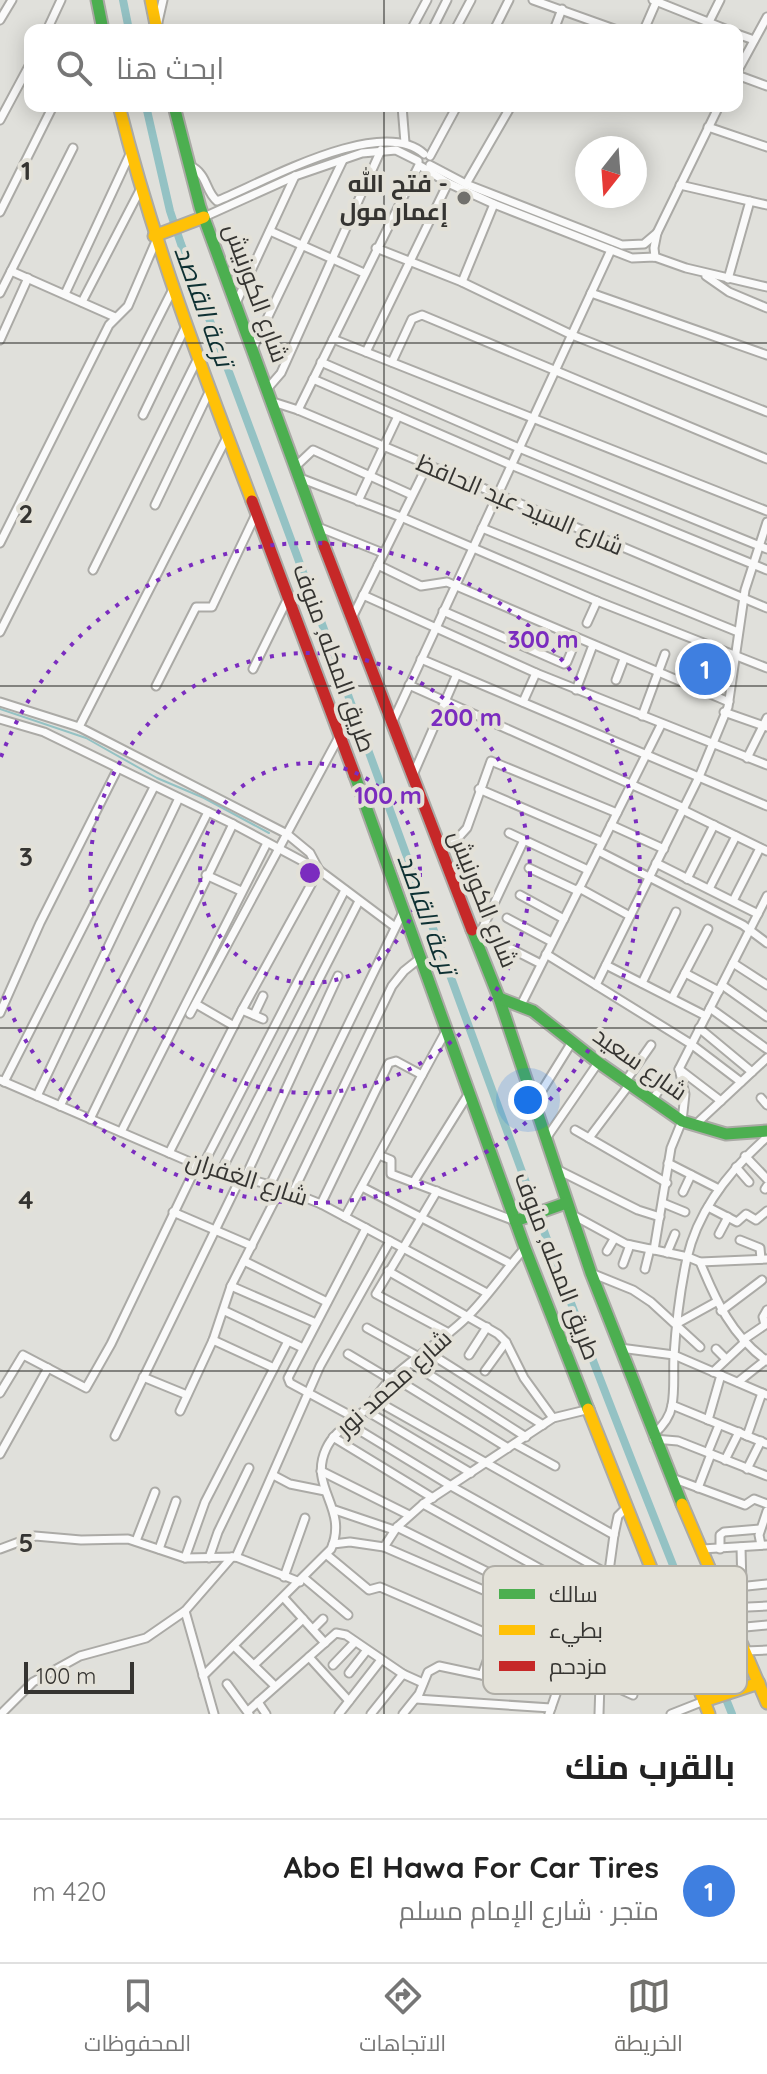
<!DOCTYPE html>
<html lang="ar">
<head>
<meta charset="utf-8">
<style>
	:root { --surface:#fff; --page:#f6f6f6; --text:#222; --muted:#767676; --line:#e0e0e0; --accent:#71706c }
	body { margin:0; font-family:Quicksand,Cairo,sans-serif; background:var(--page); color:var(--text); direction:rtl }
	.compass { position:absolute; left:575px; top:136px; width:72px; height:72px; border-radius:50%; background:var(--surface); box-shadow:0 4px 20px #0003; rotate:197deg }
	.scale { position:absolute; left:24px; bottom:20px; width:110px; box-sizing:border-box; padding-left:8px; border:4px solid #353431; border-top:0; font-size:22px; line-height:28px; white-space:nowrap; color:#353431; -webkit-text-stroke:6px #e3e1d8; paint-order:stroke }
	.you { position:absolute; left:528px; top:1100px; width:28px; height:28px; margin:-20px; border:6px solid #fff; border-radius:50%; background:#1a73e8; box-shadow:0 0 0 12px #1a73e833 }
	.badge { display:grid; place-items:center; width:52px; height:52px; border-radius:50%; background:var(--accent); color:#fff; font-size:26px; font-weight:700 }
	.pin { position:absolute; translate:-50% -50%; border:4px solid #fff; box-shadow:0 2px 8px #0006 }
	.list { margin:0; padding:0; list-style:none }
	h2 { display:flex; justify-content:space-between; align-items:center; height:104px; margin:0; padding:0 32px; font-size:34px }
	h2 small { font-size:26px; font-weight:400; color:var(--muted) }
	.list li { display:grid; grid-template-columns:52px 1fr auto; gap:24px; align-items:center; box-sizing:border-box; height:144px; padding:0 32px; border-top:2px solid var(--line) }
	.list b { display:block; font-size:30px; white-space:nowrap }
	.list p { margin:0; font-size:26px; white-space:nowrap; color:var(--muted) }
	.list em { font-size:26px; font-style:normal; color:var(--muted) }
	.icon { flex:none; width:44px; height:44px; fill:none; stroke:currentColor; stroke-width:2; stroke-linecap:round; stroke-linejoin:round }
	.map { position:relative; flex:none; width:767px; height:1714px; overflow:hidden; direction:ltr }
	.search { position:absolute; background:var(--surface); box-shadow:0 4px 20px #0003; left:24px; right:24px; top:24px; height:88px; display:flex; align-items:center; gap:20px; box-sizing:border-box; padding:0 28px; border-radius:16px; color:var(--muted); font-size:30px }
	.sheet { height:248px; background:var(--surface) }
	nav { display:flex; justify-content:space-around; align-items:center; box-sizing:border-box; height:112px; border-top:2px solid var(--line); background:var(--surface); font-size:22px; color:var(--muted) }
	nav a { display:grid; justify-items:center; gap:4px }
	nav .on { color:var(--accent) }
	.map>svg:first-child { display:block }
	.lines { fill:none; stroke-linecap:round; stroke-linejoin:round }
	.stream { stroke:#94c2c4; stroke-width:2 }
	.canal { stroke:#94c2c4; stroke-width:8 }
	.street-casing { stroke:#abaaa6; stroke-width:11 }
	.fast-casing { stroke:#abaaa6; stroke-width:15 }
	.slow-casing { stroke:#abaaa6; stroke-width:15 }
	.jam-casing { stroke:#abaaa6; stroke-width:15 }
	.street { stroke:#fafafa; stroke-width:7 }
	.fast { stroke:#4caf50; stroke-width:11 }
	.slow { stroke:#ffc107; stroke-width:11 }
	.jam { stroke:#c62828; stroke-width:11 }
	.grid { fill:none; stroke:#353431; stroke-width:2; stroke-opacity:0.55 }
	.ring { fill:none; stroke:#7b2cbf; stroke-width:4; stroke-dasharray:4 8 }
	.poi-dot { fill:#71706c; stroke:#e3e1d8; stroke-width:3 }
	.labels { text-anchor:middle; stroke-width:8; stroke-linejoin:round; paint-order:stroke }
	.poi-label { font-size:24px; font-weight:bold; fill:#353431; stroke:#e3e1d8; text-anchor:end }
	.street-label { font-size:24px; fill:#353431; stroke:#e3e1d8 }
	.water-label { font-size:26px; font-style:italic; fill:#0e3032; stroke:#e3e1d8 }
	.key { fill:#e3e1d8; stroke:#afada6; stroke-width:2 }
	.key-label { font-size:22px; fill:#353431 }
	.grid-label { font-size:26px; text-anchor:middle; font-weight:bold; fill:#353431; stroke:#e3e1d8; stroke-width:8; stroke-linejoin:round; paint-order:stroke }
	.centre { fill:#7b2cbf; stroke:#e3e1d8; stroke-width:4 }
	.ring-label { font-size:24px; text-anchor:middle; font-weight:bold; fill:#7b2cbf; stroke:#e3e1d8; stroke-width:8; stroke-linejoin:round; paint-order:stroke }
</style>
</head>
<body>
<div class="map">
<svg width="767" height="1714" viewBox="0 0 767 1714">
	<rect width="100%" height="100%" fill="#e0e0db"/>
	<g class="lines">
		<!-- stream -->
		<path class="stream" d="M0,709L86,738L157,778L204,798L269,833"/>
		<!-- canal -->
		<g class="canal">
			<path d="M123,0L129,30"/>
			<path d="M146,106L170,211L181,244C301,561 415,881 532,1199C596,1372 664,1543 732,1714"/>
		</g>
		<defs>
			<g id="street">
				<path d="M533,0L617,30"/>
				<path d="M653,0L728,30"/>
				<path d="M0,20L12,0"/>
				<path d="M158,22L163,0"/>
				<path d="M709,22L720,0"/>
				<path d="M47,30L61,0"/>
				<path d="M411,30L427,0"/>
				<path d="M432,30L447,0"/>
				<path d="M455,30L471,0"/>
				<path d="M494,30L509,0"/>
				<path d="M554,30L562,9"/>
				<path d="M644,30L657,0"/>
				<path d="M737,34L754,40"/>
				<path d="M737,72L767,17"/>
				<path d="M737,75L767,86"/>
				<path d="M402,106L405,143"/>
				<path d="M0,120L30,64"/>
				<path d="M708,127L767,147"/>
				<path d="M430,156L457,106"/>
				<path d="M189,165C209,175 204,190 217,201C264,182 381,115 424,154"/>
				<path d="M430,165L466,184L622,245L644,244L657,233"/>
				<path d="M422,167L448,183L494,204L632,258L655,257L686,268L767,287"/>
				<path d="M466,184L511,106"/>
				<path d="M680,185L767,205"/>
				<path d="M0,212L53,106"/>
				<path d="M204,217L295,176L362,153L396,150L418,161"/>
				<path d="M270,231L364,273"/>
				<path d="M376,248L462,282L572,335L767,412"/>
				<path d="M655,257L654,248L657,233L719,106"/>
				<path d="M11,271L115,317"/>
				<path d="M706,276L729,292L767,308"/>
				<path d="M728,279L750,201"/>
				<path d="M462,282L494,204"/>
				<path d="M0,293L73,148"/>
				<path d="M591,293L767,355"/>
				<path d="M65,294L130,154"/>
				<path d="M237,301L295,176"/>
				<path d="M82,302L140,190"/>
				<path d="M333,339L767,511"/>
				<path d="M0,340L28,278"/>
				<path d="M253,348L343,160"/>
				<path d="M366,352L448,183"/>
				<path d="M321,362L519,448L767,549"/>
				<path d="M392,362L412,319L422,315L767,459"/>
				<path d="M313,379L511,465L767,570"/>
				<path d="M268,388L281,373L381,150"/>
				<path d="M273,402L298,410L767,608"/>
				<path d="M298,410L419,165"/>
				<path d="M143,415L185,328"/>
				<path d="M295,467L313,450L412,495"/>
				<path d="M300,478L401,517L597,601L767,668"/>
				<path d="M358,501L398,416"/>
				<path d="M155,505L210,390"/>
				<path d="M318,527L383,553"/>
				<path d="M482,528L738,632"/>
				<path d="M0,543L109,325L128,306L156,241"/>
				<path d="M378,565L421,586L447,582L729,702"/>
				<path d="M93,570L198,358"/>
				<path d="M363,595L536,673L767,765"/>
				<path d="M443,611L564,664L567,662L577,638"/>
				<path d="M352,618L427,466"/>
				<path d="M587,623L597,601"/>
				<path d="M0,632L173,289"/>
				<path d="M421,659L767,806"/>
				<path d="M253,669L288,598"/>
				<path d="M616,680L624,659"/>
				<path d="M409,685L684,808"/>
				<path d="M156,686L196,607H212L256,514"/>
				<path d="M576,690L593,645"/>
				<path d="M0,702L79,727L287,834L310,853L319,870"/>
				<path d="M523,702L536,673"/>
				<path d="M724,712L767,727"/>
				<path d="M642,716L665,654"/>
				<path d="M0,719L44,732L233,824L319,870L395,927"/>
				<path d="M392,723L611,250"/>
				<path d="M79,727L227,437"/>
				<path d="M747,758L767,718"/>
				<path d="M413,775L457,674"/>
				<path d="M479,789L602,842"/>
				<path d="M683,810L767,851"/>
				<path d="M611,825L664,849"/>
				<path d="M509,833L588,870"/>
				<path d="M440,850L458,838L467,828L491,761L617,813"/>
				<path d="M598,851L743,925L767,943"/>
				<path d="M656,863L758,914"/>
				<path d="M529,868L578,891"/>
				<path d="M206,875L241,891"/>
				<path d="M687,879L714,825"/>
				<path d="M579,888L630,916"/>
				<path d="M709,889L736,836"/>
				<path d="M520,895L564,919"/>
				<path d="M733,901L760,848"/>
				<path d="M507,918L552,942"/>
				<path d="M490,938L541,964"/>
				<path d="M477,940L524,840"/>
				<path d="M546,954L691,1044L741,1082"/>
				<path d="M733,963L767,985"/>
				<path d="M606,965L706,1016"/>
				<path d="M685,973L719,991"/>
				<path d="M642,983L676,912"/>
				<path d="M596,985L699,777L728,707L745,590L767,522"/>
				<path d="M722,985L767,1017"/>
				<path d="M672,998L708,929"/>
				<path d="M196,1004L234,1026"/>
				<path d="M521,1005L661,725"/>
				<path d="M710,1008L767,1049"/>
				<path d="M242,1010L263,1019"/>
				<path d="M0,1013L40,923L118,768"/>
				<path d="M190,1014L340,735"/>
				<path d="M254,1015L263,996"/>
				<path d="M699,1028L752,1072"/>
				<path d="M679,1069L721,1101"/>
				<path d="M0,1080L197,1165L281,1188L321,1204L487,1293"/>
				<path d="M4,1082L154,787"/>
				<path d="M625,1082L651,1045"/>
				<path d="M37,1096L179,798"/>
				<path d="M761,1098L767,1105"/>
				<path d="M652,1101L666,1079"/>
				<path d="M533,1105L572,1042"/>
				<path d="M60,1106L208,812"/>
				<path d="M90,1119L233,824"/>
				<path d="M694,1126L767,1058"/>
				<path d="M575,1130L667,1183"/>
				<path d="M121,1132L267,843"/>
				<path d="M589,1138L629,1085"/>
				<path d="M545,1140L598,1063"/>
				<path d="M169,1153L242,1010L319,870"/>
				<path d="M379,1155L391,1160V1174L515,1221"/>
				<path d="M745,1156L767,1179"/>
				<path d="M668,1163L719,1189"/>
				<path d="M202,1167L345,890"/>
				<path d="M736,1167L749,1182"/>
				<path d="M556,1169L638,1210L660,1217"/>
				<path d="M220,1173L359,901"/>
				<path d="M244,1180L338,976"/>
				<path d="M413,1183L469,1093"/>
				<path d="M270,1185L403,912"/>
				<path d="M362,1187L511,1264"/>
				<path d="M765,1189L767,1186"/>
				<path d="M437,1191L376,1294L449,1333"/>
				<path d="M293,1192L392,986L404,971L419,959"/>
				<path d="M683,1192L691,1175"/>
				<path d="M663,1203L685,1212"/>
				<path d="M321,1204L389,1063L396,1061L422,1075"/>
				<path d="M708,1207L737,1222L746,1214L756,1220L767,1211"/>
				<path d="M173,1212L252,1246"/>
				<path d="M571,1214L626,1244L688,1257L700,1262L767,1259"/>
				<path d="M345,1217L446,1031"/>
				<path d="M719,1234L728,1217"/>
				<path d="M740,1240L760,1248L761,1259"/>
				<path d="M654,1250L671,1148L682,1121L685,1094L679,1069L767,896"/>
				<path d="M607,1251L614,1239"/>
				<path d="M667,1253L675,1234"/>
				<path d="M244,1261L327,1302"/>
				<path d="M700,1262C716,1301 732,1336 767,1361"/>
				<path d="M623,1264L630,1245"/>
				<path d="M645,1269L650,1249"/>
				<path d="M388,1271L498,1334L506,1342L524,1378L553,1418"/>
				<path d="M591,1273L633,1290L651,1302L700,1347"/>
				<path d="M231,1286L316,1323"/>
				<path d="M225,1311L303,1348"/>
				<path d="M721,1311L762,1280"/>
				<path d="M678,1323L716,1302"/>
				<path d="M367,1328L419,1357"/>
				<path d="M213,1340L274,1368"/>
				<path d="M743,1340L765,1325L763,1317L767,1310"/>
				<path d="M620,1348L674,1355L767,1395"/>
				<path d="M716,1349L726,1359"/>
				<path d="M426,1351L543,1425"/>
				<path d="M348,1354L390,1379"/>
				<path d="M469,1355L487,1327"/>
				<path d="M411,1363L526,1437"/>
				<path d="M485,1371L506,1342"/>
				<path d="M713,1372L745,1342"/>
				<path d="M143,1377L187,1395"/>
				<path d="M393,1377L508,1448"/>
				<path d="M738,1382L767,1359"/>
				<path d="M0,1393L23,1355L86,1388L111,1344L197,1165"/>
				<path d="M375,1400L614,1535"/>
				<path d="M672,1405L767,1444"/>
				<path d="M365,1410L471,1473"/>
				<path d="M180,1411L213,1340L231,1286L281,1188"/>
				<path d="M355,1418L290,1383L288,1378L366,1228"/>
				<path d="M708,1420L721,1375"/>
				<path d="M349,1424L451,1486L608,1574"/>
				<path d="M653,1435C662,1427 670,1418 672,1405C675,1389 673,1372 674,1356C676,1324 680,1290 687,1258C698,1210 731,1169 767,1137"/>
				<path d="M115,1436L240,1179"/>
				<path d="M747,1436L762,1393"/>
				<path d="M333,1437L433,1498"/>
				<path d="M654,1439L678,1441L767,1476"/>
				<path d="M515,1444L555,1466"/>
				<path d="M708,1452L719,1425"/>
				<path d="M0,1454L48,1368"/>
				<path d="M725,1460L739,1432"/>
				<path d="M747,1469L761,1441"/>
				<path d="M321,1471L409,1515"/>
				<path d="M273,1475L290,1484L325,1491"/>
				<path d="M672,1478L745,1505L754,1499L767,1504"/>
				<path d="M698,1488L711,1454"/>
				<path d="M423,1504L604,1604"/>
				<path d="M335,1510L394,1530"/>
				<path d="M397,1527L584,1620"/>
				<path d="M136,1541L155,1492"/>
				<path d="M333,1544L350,1542L384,1547L578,1631"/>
				<path d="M761,1545L759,1535L767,1511"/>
				<path d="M384,1547L397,1527L423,1504L553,1418L590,1409"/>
				<path d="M741,1547L742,1587"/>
				<path d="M0,1549L35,1536L81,1540L128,1539L185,1558L236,1557L300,1582"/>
				<path d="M159,1549L176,1501"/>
				<path d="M702,1549L767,1545"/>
				<path d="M720,1549V1535L724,1532L760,1529"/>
				<path d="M327,1555L369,1590L380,1587L565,1667"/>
				<path d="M236,1557L320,1366L390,1241"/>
				<path d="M185,1558L205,1502L288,1341"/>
				<path d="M209,1558L218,1532L249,1468"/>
				<path d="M284,1577L305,1518"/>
				<path d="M304,1578L348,1615"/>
				<path d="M719,1589L767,1584"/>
				<path d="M284,1598L325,1643"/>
				<path d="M727,1608L767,1606"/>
				<path d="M185,1611L214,1714"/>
				<path d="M602,1616L679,1638"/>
				<path d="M735,1628L767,1625"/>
				<path d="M313,1629L323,1619"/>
				<path d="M234,1646L275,1686"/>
				<path d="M601,1648L644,1667"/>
				<path d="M745,1651L767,1650"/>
				<path d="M309,1657L349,1701"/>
				<path d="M254,1665L303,1619"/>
				<path d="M333,1665L355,1642"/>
				<path d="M349,1673L367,1650"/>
				<path d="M482,1675L490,1653"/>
				<path d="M203,1676L331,1549C349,1508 308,1488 326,1449C334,1431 351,1423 365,1410C375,1400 382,1386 393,1377C416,1356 443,1340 465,1319C487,1298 505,1270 525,1248"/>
				<path d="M561,1679L599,1690"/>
				<path d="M600,1680L633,1695"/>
				<path d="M509,1681L516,1661"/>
				<path d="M227,1684L249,1714"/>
				<path d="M416,1699L551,1708"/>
				<path d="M258,1702L266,1714"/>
				<path d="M248,1711L336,1633L346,1635L403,1674L423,1683"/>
				<path d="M1,1714L33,1682L80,1656L146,1638L185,1611L232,1557"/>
				<path d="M339,1714L381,1660"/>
				<path d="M371,1714L403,1674"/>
				<path d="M403,1714L419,1694L428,1672L439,1666L557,1691"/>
				<path d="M549,1714L578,1631L584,1620L590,1618L602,1622"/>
				<path d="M599,1714L602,1622L614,1535L618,1516L628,1506"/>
				<path d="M671,1714L704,1701"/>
			</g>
			<g id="fast">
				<path d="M97,0L103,30"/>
				<path d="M174,106L200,207L324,546"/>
				<path d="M355,776L525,1248L588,1409"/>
				<path d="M472,930L499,998L591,1273L682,1504"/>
				<path d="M499,998L533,1011L599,1063L682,1121L726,1134L767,1131"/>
				<path d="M515,1221L566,1203"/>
			</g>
			<g id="slow">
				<path d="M151,0L157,30"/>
				<path d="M119,106C153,242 202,370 252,501"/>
				<path d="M154,236L204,217"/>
				<path d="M588,1409L709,1714"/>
				<path d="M682,1504L767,1703"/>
				<path d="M704,1701L759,1683"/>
			</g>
			<g id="jam">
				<path d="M252,501L355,776"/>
				<path d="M324,546L472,930"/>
			</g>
		</defs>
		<!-- street casing -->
		<use href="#street" class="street-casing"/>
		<!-- fast casing -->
		<use href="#fast" class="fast-casing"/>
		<!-- slow casing -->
		<use href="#slow" class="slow-casing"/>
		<!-- jam casing -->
		<use href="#jam" class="jam-casing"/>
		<!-- street -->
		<use href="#street" class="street"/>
		<!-- fast -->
		<use href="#fast" class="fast"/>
		<!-- slow -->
		<use href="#slow" class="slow"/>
		<!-- jam -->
		<use href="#jam" class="jam"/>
	</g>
	<!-- grid -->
	<path class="grid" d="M384,0V30M384,106V1714M0,343H767M0,686H767M0,1028H767M0,1371H767"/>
	<!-- distance rings -->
	<g class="ring">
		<circle cx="310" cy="873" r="110"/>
		<circle cx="310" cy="873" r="220"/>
		<path d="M1 757A330 330 0 1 1 1 989"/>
	</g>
	<!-- markers -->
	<circle class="poi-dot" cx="464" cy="198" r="8"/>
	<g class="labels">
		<!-- poi labels -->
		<g class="poi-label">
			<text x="448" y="192">فتح الله -<tspan x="448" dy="28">إعمار مول</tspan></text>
		</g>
		<!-- street labels -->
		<g class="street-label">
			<text transform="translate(256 293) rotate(70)" y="8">شارع الكورنيش</text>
			<text transform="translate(520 505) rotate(23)" y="8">شارع السيد عبد الحافظ</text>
			<text transform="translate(334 658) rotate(70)" y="8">طريق المحله, منوف</text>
			<text transform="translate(483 899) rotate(68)" y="8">شارع الكورنيش</text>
			<text transform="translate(640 1064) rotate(35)" y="8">شارع سعيد</text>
			<text transform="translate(247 1179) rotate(18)" y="8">شارع الغفران</text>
			<text transform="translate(557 1266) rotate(69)" y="8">طريق المحله, منوف</text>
			<text transform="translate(394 1383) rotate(-42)" y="8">شارع محمد نور</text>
		</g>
		<!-- water labels -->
		<g class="water-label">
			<text transform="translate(204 306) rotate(70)" y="9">ترعة القاصد</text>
			<text transform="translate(427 914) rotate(70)" y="9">ترعة القاصد</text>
		</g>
	</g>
	<!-- legend -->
	<rect x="483" y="1566" width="264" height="128" rx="12" class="key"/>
	<rect x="499" y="1589" width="36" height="10" fill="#4caf50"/>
	<rect x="499" y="1625" width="36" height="10" fill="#ffc107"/>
	<rect x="499" y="1661" width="36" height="10" fill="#c62828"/>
	<g class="key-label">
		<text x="549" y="1602">سالك</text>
		<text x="549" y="1638">بطيء</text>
		<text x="549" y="1674">مزدحم</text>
	</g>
	<g class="grid-label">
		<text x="26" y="180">1</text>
		<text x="26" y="523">2</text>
		<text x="26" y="866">3</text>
		<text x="26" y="1209">4</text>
		<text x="26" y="1552">5</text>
	</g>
	<circle cx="310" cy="873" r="12" class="centre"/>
	<g class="ring-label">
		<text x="543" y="648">300 m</text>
		<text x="466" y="726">200 m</text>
		<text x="388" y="804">100 m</text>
	</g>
</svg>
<svg class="compass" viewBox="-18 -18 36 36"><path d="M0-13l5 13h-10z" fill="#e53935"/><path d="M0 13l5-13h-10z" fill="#767676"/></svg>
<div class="scale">100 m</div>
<div class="you"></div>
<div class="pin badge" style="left:705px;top:669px;background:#3f7fe0">1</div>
<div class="search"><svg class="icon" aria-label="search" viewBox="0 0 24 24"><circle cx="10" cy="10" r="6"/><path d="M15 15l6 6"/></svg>ابحث هنا</div>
</div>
<section class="sheet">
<h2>بالقرب منك<small></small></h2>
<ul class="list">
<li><span class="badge" style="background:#3f7fe0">1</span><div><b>Abo El Hawa For Car Tires</b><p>متجر · شارع الإمام مسلم</p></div><em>420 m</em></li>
</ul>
</section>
<nav>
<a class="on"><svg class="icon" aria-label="map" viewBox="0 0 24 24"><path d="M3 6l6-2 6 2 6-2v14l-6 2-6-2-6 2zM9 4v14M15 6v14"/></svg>الخريطة</a>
<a><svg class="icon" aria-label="directions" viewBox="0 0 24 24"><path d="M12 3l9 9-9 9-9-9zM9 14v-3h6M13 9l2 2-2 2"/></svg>الاتجاهات</a>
<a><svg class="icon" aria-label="saved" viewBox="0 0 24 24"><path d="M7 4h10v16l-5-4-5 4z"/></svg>المحفوظات</a>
</nav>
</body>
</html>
